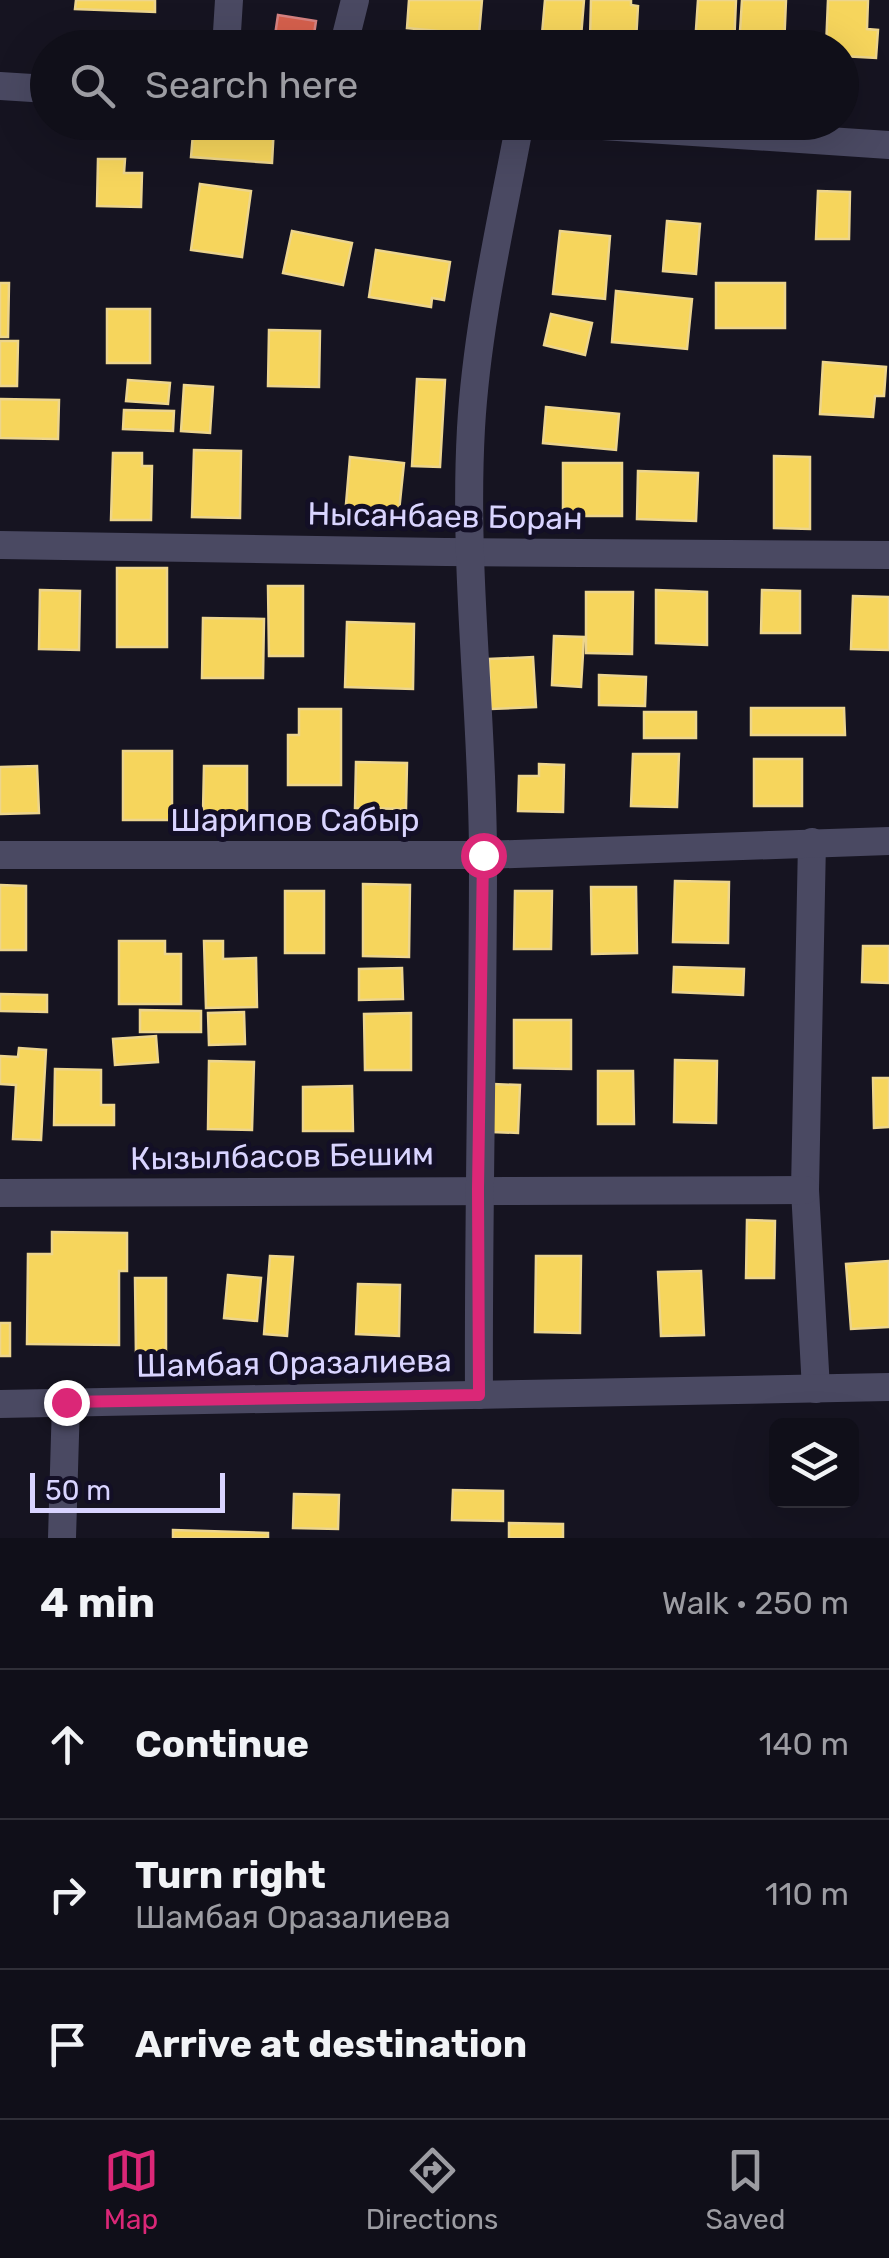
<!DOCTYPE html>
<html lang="en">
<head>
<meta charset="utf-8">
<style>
	:root { --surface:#100f19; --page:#191822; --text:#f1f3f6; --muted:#9c9ca2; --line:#302f38; --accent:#db2777 }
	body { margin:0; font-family:Rubik,sans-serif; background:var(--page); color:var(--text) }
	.controls { position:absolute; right:30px; bottom:30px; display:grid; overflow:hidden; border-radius:15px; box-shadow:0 10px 40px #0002 }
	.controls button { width:90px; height:90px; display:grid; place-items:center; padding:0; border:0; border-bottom:2px solid var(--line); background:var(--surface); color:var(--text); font:50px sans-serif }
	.scale { position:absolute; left:30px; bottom:25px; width:195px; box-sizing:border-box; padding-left:10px; border:5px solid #d9d4ff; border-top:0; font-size:28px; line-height:35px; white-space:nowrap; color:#d9d4ff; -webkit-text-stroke:8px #130f26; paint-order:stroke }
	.stop { position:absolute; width:30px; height:30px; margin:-22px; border:8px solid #db2777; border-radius:50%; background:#fff }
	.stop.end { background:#db2777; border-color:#fff; box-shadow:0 2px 10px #0008 }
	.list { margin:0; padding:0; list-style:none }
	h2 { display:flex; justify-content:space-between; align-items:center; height:130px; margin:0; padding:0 40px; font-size:42px }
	h2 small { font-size:32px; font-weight:400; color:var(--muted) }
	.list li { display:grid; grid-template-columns:65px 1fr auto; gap:30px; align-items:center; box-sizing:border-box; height:150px; padding:0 40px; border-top:2px solid var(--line) }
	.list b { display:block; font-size:38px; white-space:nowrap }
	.list p { margin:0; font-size:32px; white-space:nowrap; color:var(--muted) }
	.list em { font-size:32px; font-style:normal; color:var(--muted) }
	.icon { flex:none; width:55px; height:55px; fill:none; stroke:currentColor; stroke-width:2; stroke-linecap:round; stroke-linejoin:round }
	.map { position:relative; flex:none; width:889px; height:1538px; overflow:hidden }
	.search { position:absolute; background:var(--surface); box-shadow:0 10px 40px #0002; left:30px; right:30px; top:30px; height:110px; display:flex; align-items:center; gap:25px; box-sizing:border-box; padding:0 35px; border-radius:55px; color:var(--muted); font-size:38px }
	.sheet { height:580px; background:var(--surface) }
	nav { display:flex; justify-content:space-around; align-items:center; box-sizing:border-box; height:140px; border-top:2px solid var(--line); background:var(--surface); font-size:28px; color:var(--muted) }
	nav a { display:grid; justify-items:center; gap:5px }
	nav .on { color:var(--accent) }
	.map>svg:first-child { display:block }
	.homes { fill:#f6d55c; stroke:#edd58d; stroke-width:2.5 }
	.shops { fill:#d6604d; stroke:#d78382; stroke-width:2.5 }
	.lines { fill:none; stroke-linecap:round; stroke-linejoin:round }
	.street { stroke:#4a4962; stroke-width:28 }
	.route { stroke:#db2777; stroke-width:12 }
	.labels { text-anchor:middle; stroke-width:10; stroke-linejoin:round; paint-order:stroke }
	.street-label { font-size:32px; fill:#d9d4ff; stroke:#130f26 }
</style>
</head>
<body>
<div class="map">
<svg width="889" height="1538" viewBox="0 0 889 1538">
	<rect width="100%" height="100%" fill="#161421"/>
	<!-- homes -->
	<g class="homes">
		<path d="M76,0H155V12L75,9Z"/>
		<path d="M409,0H482L479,35L407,28Z"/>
		<path d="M545,0H584L581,37L542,34Z"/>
		<path d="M591,0H631V5L638,6L636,41L590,39Z"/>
		<path d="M698,0H736L734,47L695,44Z"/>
		<path d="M742,0H786L784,48L739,47Z"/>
		<path d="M828,0H868L867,29L878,30L876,58L842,56V48H826Z"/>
		<path d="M194,122L274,126L272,163L191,157Z"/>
		<path d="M98,159H125L124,173H142L141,207L97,206Z"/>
		<path d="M200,184L251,191L242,257L191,250Z"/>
		<path d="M818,191L850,192L849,239H816Z"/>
		<path d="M667,221L700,224L696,274L663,271Z"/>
		<path d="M292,231L352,243L343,285L283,273Z"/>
		<path d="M560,231L610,236L605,299L553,294Z"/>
		<path d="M376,250L450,262L444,300L432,298L431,307L369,297Z"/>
		<path d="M0,283H9L8,337H0Z"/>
		<rect x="716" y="283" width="69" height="45"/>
		<path d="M616,291L692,299L687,349L612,342Z"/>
		<rect x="107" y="309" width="43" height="54"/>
		<path d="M551,314L592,323L585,355L544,345Z"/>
		<path d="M269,330L320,331L319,387L268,386Z"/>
		<path d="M0,341H18L17,386H0Z"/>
		<path d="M823,362L886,367L884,396H875L873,417L820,414Z"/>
		<path d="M417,379L445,380L440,467L412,466Z"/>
		<path d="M128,380L170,383L168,404L126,401Z"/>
		<path d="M184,385L213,387L210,433L181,431Z"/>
		<path d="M0,399L59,400L58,439L0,438Z"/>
		<path d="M546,407L619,414L616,450L543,443Z"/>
		<path d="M124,410L174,411L173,431L123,429Z"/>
		<path d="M194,450L241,451L240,518L192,517Z"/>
		<path d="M113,453H142V466H152L151,520H111Z"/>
		<path d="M774,456L810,457V529L774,528Z"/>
		<path d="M350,457L404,463L398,521L345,516Z"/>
		<rect x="563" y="463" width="59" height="53"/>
		<path d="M638,471L698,473L696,521L637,519Z"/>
		<rect x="117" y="568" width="50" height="79"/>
		<path d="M268,586H303V656H269Z"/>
		<path d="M40,590L80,591L79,650L39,649Z"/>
		<path d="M656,590L707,592V645L656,643Z"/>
		<path d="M762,590L800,591V633H761Z"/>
		<path d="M586,592H633L632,654L586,653Z"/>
		<path d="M853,596L889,597V650L851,649Z"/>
		<path d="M203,618L264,619L263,678H202Z"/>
		<path d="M347,622L414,624L413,689L345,687Z"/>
		<path d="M554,636L584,637L581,687L552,685Z"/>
		<path d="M533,657L536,707L491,709L489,659Z"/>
		<path d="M599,675L646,677L645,706L599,705Z"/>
		<path d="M751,708H844L845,735H751Z"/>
		<path d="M299,709H341V785H288V735H299Z"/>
		<rect x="644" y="712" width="52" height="26"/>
		<rect x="123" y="751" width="49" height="69"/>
		<path d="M633,754H679L677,807L631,806Z"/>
		<rect x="754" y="759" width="48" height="47"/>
		<path d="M356,762L407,763L406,809L355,808Z"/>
		<path d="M539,764L564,765L563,812L518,811L519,776H539Z"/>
		<path d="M37,766L39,813L0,814V767Z"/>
		<path d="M204,766H247V814L203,813Z"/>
		<path d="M675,881L729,882L728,943L673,942Z"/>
		<path d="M363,884L410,885L409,957L363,956Z"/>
		<path d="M0,885L26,886V950H0Z"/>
		<path d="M591,887H636L637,953L592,954Z"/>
		<rect x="285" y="891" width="39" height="62"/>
		<path d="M515,891H552L551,949H514Z"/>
		<path d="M119,941H165V954H181V1004H119Z"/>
		<path d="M204,941H223V959L256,958L257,1007L206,1008Z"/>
		<path d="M863,946H889V983L862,982Z"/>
		<path d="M674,967L744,969L743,995L673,992Z"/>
		<path d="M402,968L403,999L359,1000V969Z"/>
		<path d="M0,994L47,995V1012L0,1011Z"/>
		<path d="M140,1010L201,1011V1032H140Z"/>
		<path d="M244,1012L245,1044L209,1045L208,1013Z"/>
		<path d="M411,1013V1070H365L364,1014Z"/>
		<path d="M514,1020H571V1069L514,1068Z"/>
		<path d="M156,1036L158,1062L115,1065L113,1039Z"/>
		<path d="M19,1048L46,1050L41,1140L13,1139L16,1085L0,1084V1056L18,1057Z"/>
		<path d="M675,1060L717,1061L716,1123L674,1122Z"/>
		<path d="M209,1061L254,1062L252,1130L208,1129Z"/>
		<path d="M55,1069L101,1070V1105H114V1125H54Z"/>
		<path d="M598,1071H633L634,1124H598Z"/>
		<path d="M873,1078H889V1127L874,1128Z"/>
		<path d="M493,1084L520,1085L518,1133L492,1132Z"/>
		<path d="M352,1086L353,1131H303V1087Z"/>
		<path d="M747,1220L775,1221L774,1278H746Z"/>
		<path d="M52,1232L127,1233V1271H119V1345L27,1344L28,1254H52Z"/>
		<path d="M270,1256L293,1257L287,1336L264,1334Z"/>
		<path d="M536,1256H581L580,1333L535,1332Z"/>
		<path d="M889,1261V1327L851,1329L846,1264Z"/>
		<path d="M701,1271L704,1335L661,1336L658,1272Z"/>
		<path d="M228,1275L261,1278L257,1321L224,1318Z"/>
		<path d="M135,1278H166V1358H136Z"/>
		<path d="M358,1284L400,1285L399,1336L356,1334Z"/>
		<rect x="0" y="1323" width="10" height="33"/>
		<path d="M453,1490L503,1491V1521L452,1520Z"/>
		<path d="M294,1494L339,1495L338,1529L293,1528Z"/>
		<path d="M509,1523L563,1524V1538H509Z"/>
		<path d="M173,1530L268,1533V1538H173Z"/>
	</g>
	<!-- shops -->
	<path class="shops" d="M278,15L316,21L312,48L274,42Z"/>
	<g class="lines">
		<!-- street -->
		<g class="street">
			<path d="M226,48L229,0"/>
			<path d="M343,48L355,0"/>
			<path d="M0,86L48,89"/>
			<path d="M542,122L889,145"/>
			<path d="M0,545L445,552L889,555"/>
			<path d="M812,842L805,1190L816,1389"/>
			<path d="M0,855H483L889,841"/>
			<path d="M0,1193L805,1190"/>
			<path d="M479,1395C478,1216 483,1037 483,858C483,715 463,572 471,428C477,325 501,224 520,122"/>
			<path d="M0,1404L889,1387"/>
			<path d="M62,1538L66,1402"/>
		</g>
	</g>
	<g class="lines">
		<!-- route -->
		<path class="route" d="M66,1402L479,1395L478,1189L483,855"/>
	</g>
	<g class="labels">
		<!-- street labels -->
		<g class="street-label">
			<text transform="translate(445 516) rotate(1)" y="11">Нысанбаев Боран</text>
			<text x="295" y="831">Шарипов Сабыр</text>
			<text transform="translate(282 1156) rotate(-1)" y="11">Кызылбасов Бешим</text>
			<text transform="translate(294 1363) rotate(-1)" y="11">Шамбая Оразалиева</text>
		</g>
	</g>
</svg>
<div class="controls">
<button><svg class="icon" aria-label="layers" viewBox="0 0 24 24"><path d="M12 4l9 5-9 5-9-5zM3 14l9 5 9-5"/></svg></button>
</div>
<div class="scale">50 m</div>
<div class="stop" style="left:483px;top:855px"></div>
<div class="stop end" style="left:66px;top:1402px"></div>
<div class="search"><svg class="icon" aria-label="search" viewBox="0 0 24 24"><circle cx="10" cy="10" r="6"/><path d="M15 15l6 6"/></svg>Search here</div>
</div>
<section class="sheet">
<h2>4 min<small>Walk · 250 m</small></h2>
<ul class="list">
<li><svg class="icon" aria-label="ahead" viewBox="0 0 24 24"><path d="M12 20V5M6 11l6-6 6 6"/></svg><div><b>Continue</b></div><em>140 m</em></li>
<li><svg class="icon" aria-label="right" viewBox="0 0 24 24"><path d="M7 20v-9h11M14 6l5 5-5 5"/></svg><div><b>Turn right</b><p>Шамбая Оразалиева</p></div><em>110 m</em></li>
<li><svg class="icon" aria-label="arrive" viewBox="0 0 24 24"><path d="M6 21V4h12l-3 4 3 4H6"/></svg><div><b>Arrive at destination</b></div></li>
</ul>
</section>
<nav>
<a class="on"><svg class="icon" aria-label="map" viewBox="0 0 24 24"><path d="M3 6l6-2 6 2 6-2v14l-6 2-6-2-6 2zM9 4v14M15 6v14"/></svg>Map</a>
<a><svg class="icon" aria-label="directions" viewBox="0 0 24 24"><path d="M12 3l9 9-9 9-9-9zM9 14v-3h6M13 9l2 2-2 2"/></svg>Directions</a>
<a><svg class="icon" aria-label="saved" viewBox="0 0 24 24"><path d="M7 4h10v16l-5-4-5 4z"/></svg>Saved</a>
</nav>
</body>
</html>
